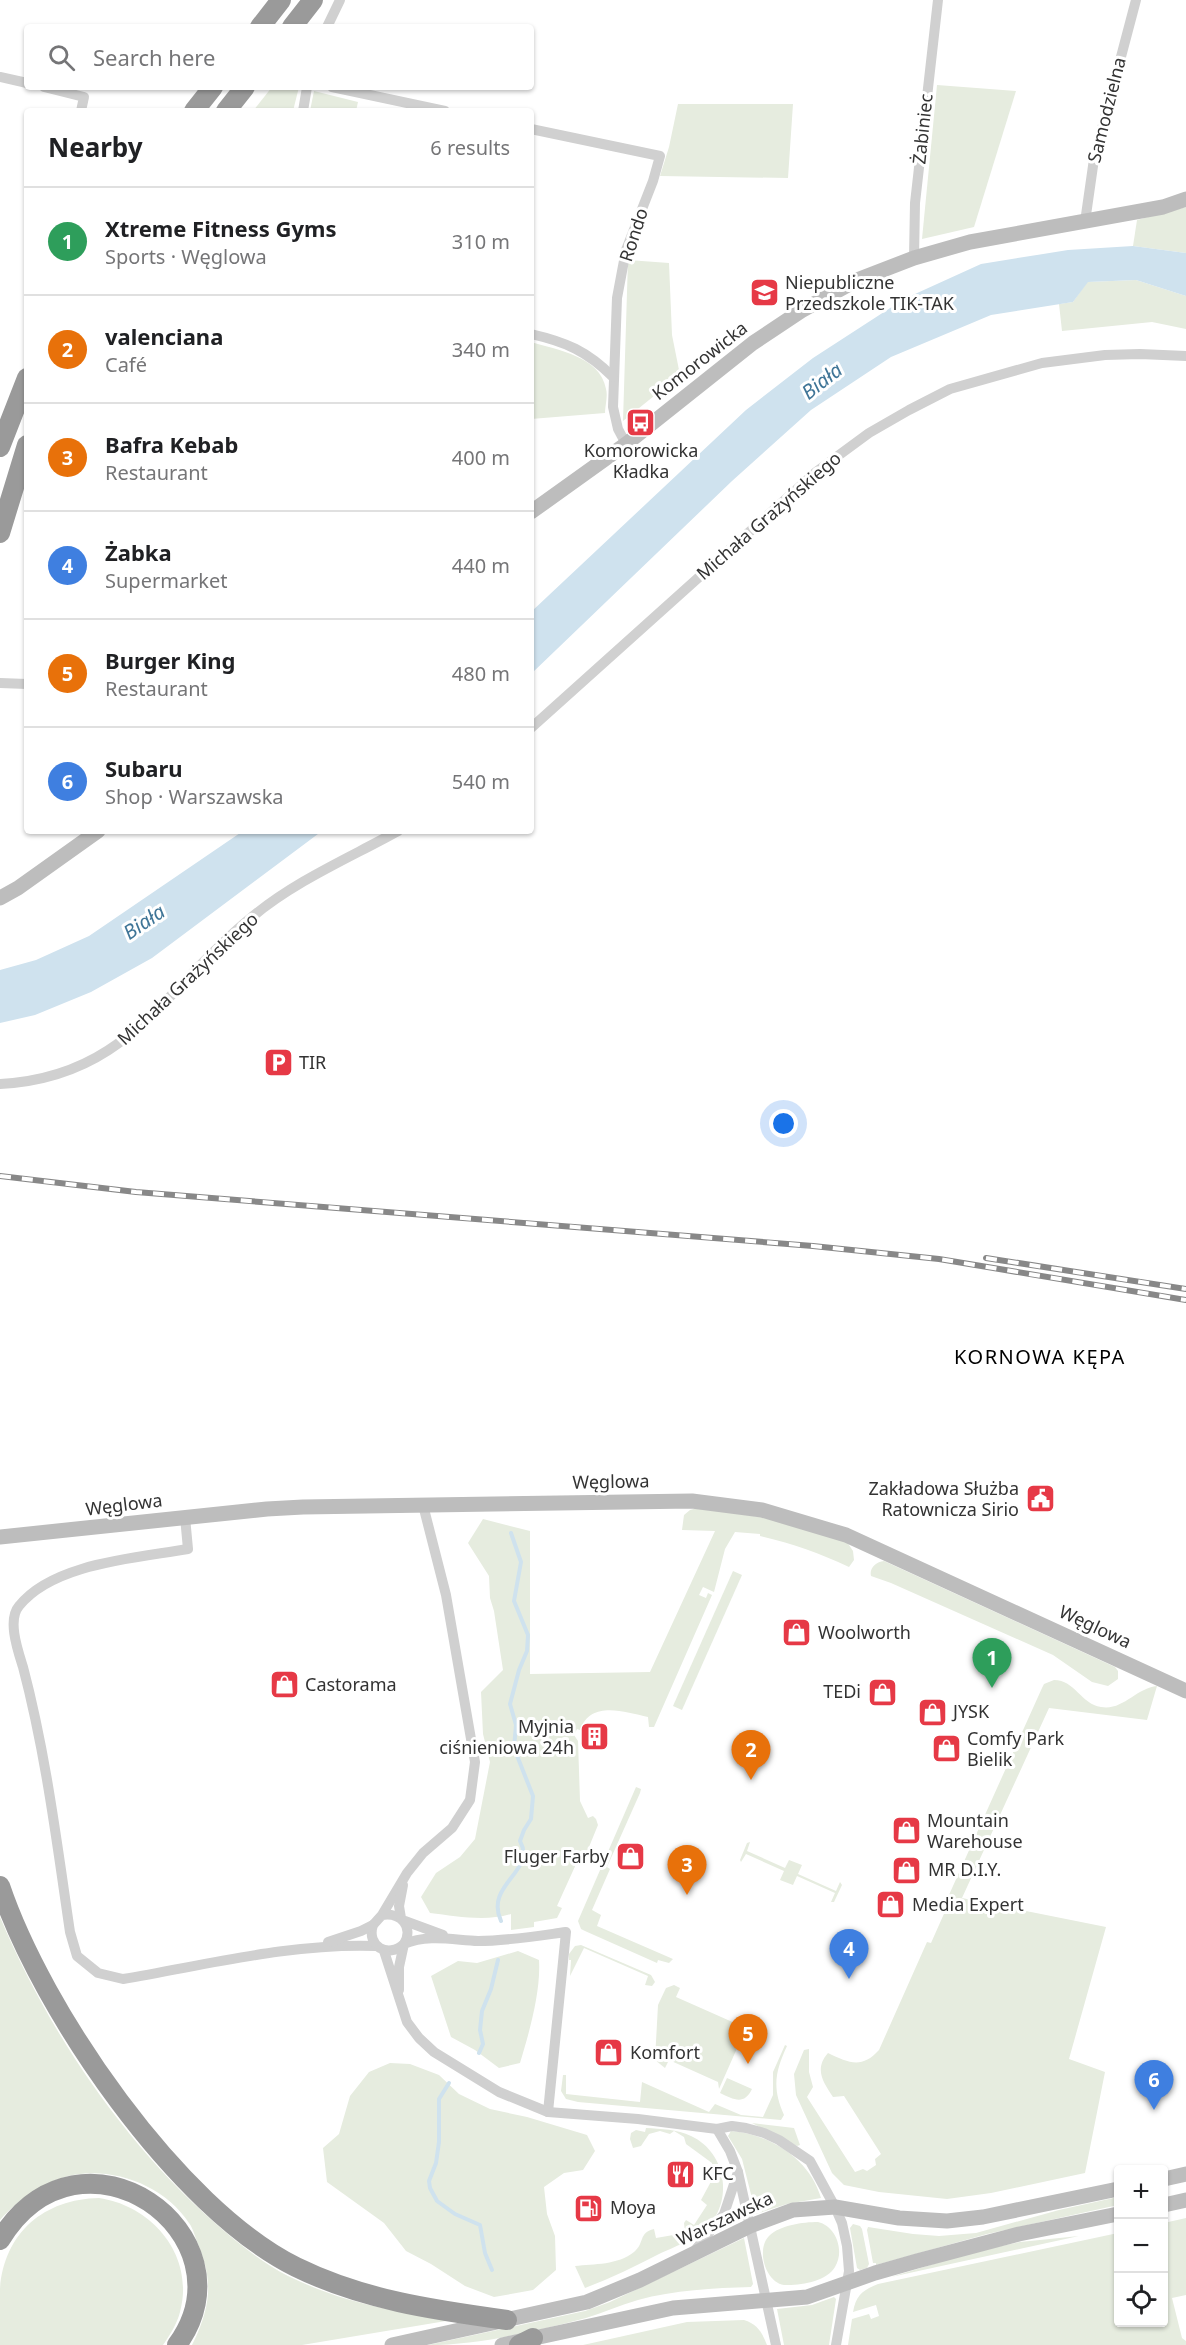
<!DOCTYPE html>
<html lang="en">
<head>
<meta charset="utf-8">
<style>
	:root { --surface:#fff; --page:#f2f2f2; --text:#202124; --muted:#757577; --line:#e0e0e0; --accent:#e63946 }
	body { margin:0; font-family:"Noto Sans",sans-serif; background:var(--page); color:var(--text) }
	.controls { position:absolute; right:18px; bottom:18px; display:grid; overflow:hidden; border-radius:6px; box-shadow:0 2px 4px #0004 }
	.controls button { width:54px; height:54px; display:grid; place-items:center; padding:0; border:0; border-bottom:2px solid var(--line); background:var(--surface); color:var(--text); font:30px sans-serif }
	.you { position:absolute; left:784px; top:1124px; width:21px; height:21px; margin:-15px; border:4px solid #fff; border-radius:50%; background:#1a73e8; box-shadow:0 0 0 9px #1a73e833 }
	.badge { display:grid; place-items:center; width:39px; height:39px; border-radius:50%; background:var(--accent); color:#fff; font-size:20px; font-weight:700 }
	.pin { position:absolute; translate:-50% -50px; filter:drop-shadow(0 2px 3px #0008) }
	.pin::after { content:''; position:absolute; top:32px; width:21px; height:18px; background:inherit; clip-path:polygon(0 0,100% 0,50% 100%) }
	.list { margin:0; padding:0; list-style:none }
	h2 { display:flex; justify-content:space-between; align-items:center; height:78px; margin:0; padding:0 24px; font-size:26px }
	h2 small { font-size:20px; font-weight:400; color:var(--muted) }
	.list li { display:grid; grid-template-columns:39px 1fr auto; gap:18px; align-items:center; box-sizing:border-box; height:108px; padding:0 24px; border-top:2px solid var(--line) }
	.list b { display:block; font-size:22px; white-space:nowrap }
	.list p { margin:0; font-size:20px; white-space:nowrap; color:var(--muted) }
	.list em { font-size:20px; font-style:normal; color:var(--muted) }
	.icon { flex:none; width:33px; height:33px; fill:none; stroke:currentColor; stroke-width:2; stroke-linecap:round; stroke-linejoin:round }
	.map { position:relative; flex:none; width:1186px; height:2345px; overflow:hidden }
	.search { position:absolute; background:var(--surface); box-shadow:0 2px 4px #0004; left:24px; top:24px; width:510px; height:66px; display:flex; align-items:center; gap:15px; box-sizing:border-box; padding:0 21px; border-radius:6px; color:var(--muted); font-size:22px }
	.panel { position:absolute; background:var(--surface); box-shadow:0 2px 4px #0004; left:24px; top:108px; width:510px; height:726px; border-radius:6px }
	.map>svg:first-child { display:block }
	.green { fill:#e6ecdf }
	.water { fill:#cfe2ee }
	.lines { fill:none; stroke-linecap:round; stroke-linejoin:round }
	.stream { stroke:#cfe2ee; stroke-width:4 }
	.street { stroke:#d0d0d0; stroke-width:10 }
	.secondary { stroke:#bdbdbd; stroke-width:15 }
	.highway { stroke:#9a9a9a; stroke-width:20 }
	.rail-casing { stroke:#888; stroke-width:6 }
	.rail { stroke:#fff; stroke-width:4; stroke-dasharray:11; stroke-linecap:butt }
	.labels { text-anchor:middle; stroke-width:6; stroke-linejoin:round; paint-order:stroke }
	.street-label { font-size:18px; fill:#333; stroke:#fff }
	.poi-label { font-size:18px; fill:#333; stroke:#fff; text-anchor:start }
	.water-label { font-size:20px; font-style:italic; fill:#3f7597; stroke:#fff }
	.neighbourhood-label { font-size:20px; letter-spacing:1.5px; fill:#000; stroke:#fff }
</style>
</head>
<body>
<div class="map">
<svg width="1186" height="2345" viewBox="0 0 1186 2345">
	<rect width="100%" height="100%" fill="#fff"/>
	<!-- green -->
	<g class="green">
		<path d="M937,85L1016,91L974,227L922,239Z"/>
		<path d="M272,87H299L293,111H253Z"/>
		<path d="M314,91L358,102L356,111H310Z"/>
		<path d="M678,104H793L788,178L660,176L669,147Z"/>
		<path d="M1186,207V253L1133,246L1137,220Z"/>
		<path d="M628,260L669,263L672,335L680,375L623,421Z"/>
		<path d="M1136,280L1186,296V329L1152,322L1062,331L1059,304L1073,302L1087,282Z"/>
		<path d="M531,342C557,350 600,356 606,389C608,396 605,406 605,413L531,419Z"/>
		<path d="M697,1508L774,1519L847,1542L853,1551L854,1560L849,1567C817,1552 794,1544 760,1536V1534L735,1532L725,1549L714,1592L703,1587L699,1595L706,1598L708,1593L712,1595L654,1727H649L648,1717C624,1712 591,1700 580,1730L577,1729L574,1735L578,1741L580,1801L588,1818L593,1816L596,1819L598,1825L582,1864L577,1862L557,1906L562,1908L557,1918L534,1922V1927L511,1930V1914C485,1922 456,1916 430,1913L421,1897L436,1873L460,1857L475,1839L490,1762L483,1734L481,1692L503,1670L494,1611L490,1598L489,1576L468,1543L483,1519L530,1531V1674L650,1672L715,1531L682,1530L684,1515L690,1510Z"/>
		<path d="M884,1561L1115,1667L1118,1671V1679L1108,1686L1092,1682L1053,1655L891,1583L871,1576C869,1568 876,1562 884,1561Z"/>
		<path d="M733,1571L742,1575L682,1710L673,1706Z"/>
		<path d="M1054,1680C1075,1680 1081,1704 1101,1707C1123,1711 1136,1688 1157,1686L1147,1720L1049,1708L962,1898L1106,1927L1069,2059L1105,2072L1085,2173L991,2193L947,2199L879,2192L844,2185L832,2173L796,2095L794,2074L804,2050L809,2049V2072L813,2087L807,2097L855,2172L863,2169L867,2171L876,2165L875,2159L881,2154L844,2096L833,2097C823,2082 814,2069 828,2053C849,2063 862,2069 879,2050L927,1942L931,1943L947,1907L944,1906L1042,1688L1044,1684Z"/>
		<path d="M636,1787L641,1789L640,1793L607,1867L610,1869L592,1910L601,1915L597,1926L673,1959L669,1963L658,1960L657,1963L585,1931L581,1929L578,1921Z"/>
		<path d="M750,1842L747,1851L785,1868L789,1860L802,1865L798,1874L836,1891L840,1882L842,1885L834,1902H831L835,1893L797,1876L793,1885L780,1880L784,1871L746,1854L741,1862L740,1860L747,1843Z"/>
		<path d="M0,1917C48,2031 122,2141 215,2223C238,2243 261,2262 288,2276C343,2303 398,2313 458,2319L302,2345H192C200,2329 207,2311 208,2293C209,2275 204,2259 198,2244C195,2237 193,2228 189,2223C165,2186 115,2167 73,2175C44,2181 19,2199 0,2220Z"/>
		<path d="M581,1945L651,1975L655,1982L652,1986L645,1985L648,1976L584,1948L570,1976L571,1960H569V1954L575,1946Z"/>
		<path d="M518,1951L539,1960C541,1992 529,2033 520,2063L499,2068L475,2050L451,2037L431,1976L458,1961L477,1963Z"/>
		<path d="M674,1985L680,1988L676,1997L746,2028L719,2089L718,2082L669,2060L665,2068L655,2060L658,2005L666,1988Z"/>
		<path d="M785,2045L787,2046C775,2072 772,2088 784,2115L781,2120L578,2102L566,2099L561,2091L563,2075H566V2094L640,2102L642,2082L709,2112L715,2104L741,2115L763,2117L773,2095V2072Z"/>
		<path d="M390,2063L410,2064L439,2075L459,2094L490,2109L527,2117L587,2135L595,2151L583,2170L564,2173L544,2187L547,2214L555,2236L556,2270L533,2290L494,2297L465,2286L431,2264L406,2251L384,2223L327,2182L323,2148L339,2134L350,2096L369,2072Z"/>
		<path d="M727,2078L752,2089C744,2106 733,2099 720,2093Z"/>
		<path d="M752,2123L794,2128L800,2145L797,2146Z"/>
		<path d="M646,2128C661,2129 677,2129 691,2136C728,2153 735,2206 702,2232C689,2241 675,2247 661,2253C636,2266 611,2278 585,2288L575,2266C594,2264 618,2265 634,2252C645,2243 638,2233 654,2229L656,2238L685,2233L684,2223L686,2220L694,2225L707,2205L701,2200L714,2176L712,2163L686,2144L684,2137L674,2131L670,2134L660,2131L649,2134L641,2146L633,2148L630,2139L631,2133L636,2130L645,2132Z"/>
		<path d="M731,2131C770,2134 810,2159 821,2198L787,2204L756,2214L742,2159L728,2136Z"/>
		<path d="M1118,2197V2205L987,2234L876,2265V2263H873L867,2230L868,2227L913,2234L939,2236L976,2233L1059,2210Z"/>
		<path d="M99,2198C153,2206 195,2256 180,2312C177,2324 170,2335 163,2345H0C0,2327 0,2307 0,2289C4,2233 44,2199 99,2198Z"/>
		<path d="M1186,2218V2295L1172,2298L1182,2338L1186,2341V2345H848L852,2319L869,2314L871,2319L879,2316L876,2305L853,2312C856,2295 863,2290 878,2284L1118,2233V2322H1164V2223Z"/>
		<path d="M818,2222C836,2226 845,2251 835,2267C827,2281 800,2286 784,2285C765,2282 756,2249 769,2236C780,2225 803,2222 818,2222Z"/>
		<path d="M853,2224L860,2226L862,2229L869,2264L867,2268L860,2270L857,2268L850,2228Z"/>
		<path d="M1079,2236L891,2277L973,2252L1020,2242Z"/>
		<path d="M744,2238L753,2284L751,2287C714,2288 674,2290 638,2300C620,2305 603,2313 586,2318C535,2331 481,2345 428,2345L585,2311L610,2302Z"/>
		<path d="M834,2297L836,2299L829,2345H784L777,2309L812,2305Z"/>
		<path d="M744,2320C757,2324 762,2332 767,2345H583L687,2322Z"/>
	</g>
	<!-- water -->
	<g class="water">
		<path d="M1133,246L1186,253V296L1136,280L1088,282L1073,302L991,315L891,357L811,410L732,481L531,674V612L746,410L813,358L904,299L981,264L1068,250Z"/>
		<path d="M243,831H322L152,958L91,992L35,1015L0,1023V970L36,960L89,936Z"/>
	</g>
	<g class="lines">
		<!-- stream -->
		<g class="stream">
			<path d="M501,1921C484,1884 537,1872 520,1841L524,1830L531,1819L533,1796L514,1748L516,1725L510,1704L519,1670L527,1651L528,1635L514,1601L521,1562L511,1533"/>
			<path d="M479,2053L483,2044L480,2030L482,2011L491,1989L498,1960"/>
			<path d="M449,2083L439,2099V2142L436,2163L429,2181L430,2188L437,2201L455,2214L480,2225L485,2253L492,2270"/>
		</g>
		<!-- street -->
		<g class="street">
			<path d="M327,27L340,0"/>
			<path d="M0,77L27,83"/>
			<path d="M44,87L84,97L81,111"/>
			<path d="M332,87L445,111"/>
			<path d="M303,111L307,87"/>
			<path d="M531,129L660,156L653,181L626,250L617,298L613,407L618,429L626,444"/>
			<path d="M1085,222L1094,159L1136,0"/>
			<path d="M914,258L915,203L938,0"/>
			<path d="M531,334C566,342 587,351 613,377"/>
			<path d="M0,683L27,684"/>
			<path d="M531,728L816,472L869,433L909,410L950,389L1042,363L1105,355L1140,354L1186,356"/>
			<path d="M0,1084C129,1077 163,989 252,917C295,881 349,858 398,831"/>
			<path d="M185,1517L188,1549C137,1558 53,1563 19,1606C7,1620 18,1651 23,1667C46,1754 57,1844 70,1932L77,1956L98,1973L123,1979C207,1965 290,1943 376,1946"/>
			<path d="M382,1915C401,1912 414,1927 404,1944C388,1959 366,1946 373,1925L382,1915L407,1873L423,1853L452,1828L470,1800L475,1762L446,1595L423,1505"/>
			<path d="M401,1918L399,1906L403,1885"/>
			<path d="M405,1921L443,1935"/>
			<path d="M328,1942L361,1931L373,1925"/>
			<path d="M384,1951L407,2022L419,2038L434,2052L499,2092L548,2112L638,2119L717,2129L732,2126L746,2128L764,2133L779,2140L810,2161L835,2207L842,2223L847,2246L849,2271L836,2345"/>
			<path d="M399,1990V1967L404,1944C428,1934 453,1940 478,1941C507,1941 537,1936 566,1932L548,2112"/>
			<path d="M717,2129L730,2151L738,2172L776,2345"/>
			<path d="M696,2249L724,2214L738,2172"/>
		</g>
		<!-- secondary -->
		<g class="secondary">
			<path d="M531,512L626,444L753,343L801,311L857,280L914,258L970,242L1163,207L1186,199"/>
			<path d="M0,898L18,888L98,831"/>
			<path d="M0,1537L267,1509L303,1507L692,1501L762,1510L846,1535L1186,1691"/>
			<path d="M1164,2179L1186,2174"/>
			<path d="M1164,2205L1186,2200"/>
			<path d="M392,2345L587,2302L640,2280L750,2226L793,2210L835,2207L899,2218L947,2221L983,2217L1118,2189"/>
			<path d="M502,2345L673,2308L807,2297L875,2273L917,2261L1019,2234L1118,2214"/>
		</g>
		<!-- highway -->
		<g class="highway">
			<path d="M260,27L281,0"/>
			<path d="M292,27L313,0"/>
			<path d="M194,111L213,87"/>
			<path d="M226,111L245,87"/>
			<path d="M0,447L27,378"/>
			<path d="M0,533L27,445"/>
			<path d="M0,1886C42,2011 177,2208 296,2267C363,2300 434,2310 507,2320"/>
			<path d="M0,2240C81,2108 257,2235 177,2345"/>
			<path d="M519,2345L533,2338"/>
		</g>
		<defs>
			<g id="rail">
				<path d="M0,1176L136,1192L813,1246L939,1259L1186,1300"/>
				<path d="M986,1258L1186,1289"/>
			</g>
		</defs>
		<!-- rail casing -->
		<use href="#rail" class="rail-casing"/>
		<!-- rail -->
		<use href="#rail" class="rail"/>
	</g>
	<!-- icons -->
	<defs>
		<symbol id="school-square" viewBox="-11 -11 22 22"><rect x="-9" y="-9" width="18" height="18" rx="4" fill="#e63946" stroke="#fff"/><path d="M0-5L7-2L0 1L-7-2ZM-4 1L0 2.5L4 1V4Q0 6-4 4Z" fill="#fff"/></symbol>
		<symbol id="bus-square" viewBox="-11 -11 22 22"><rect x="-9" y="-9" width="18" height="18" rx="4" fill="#e63946" stroke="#fff"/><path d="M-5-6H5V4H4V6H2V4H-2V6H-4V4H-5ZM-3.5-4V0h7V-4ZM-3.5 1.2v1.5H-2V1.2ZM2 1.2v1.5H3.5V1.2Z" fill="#fff"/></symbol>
		<symbol id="parking-square" viewBox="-11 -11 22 22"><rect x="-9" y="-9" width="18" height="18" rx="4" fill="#e63946" stroke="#fff"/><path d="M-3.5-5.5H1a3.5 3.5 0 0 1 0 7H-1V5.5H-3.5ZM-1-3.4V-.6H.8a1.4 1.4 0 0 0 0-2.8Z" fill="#fff"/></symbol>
		<symbol id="civic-square" viewBox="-11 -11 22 22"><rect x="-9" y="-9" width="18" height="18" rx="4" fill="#e63946" stroke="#fff"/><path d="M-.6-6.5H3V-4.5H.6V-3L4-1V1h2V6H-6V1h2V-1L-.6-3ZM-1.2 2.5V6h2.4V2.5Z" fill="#fff"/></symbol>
		<symbol id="shop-square" viewBox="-11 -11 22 22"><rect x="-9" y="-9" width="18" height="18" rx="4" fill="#e63946" stroke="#fff"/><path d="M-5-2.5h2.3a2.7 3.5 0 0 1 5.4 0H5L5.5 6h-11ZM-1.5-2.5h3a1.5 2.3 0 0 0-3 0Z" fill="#fff"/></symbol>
		<symbol id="building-square" viewBox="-11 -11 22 22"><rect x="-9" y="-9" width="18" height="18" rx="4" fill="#e63946" stroke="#fff"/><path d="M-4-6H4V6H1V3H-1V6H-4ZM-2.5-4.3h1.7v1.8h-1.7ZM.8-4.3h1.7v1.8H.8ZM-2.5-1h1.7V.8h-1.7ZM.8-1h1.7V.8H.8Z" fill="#fff"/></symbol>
		<symbol id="restaurant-square" viewBox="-11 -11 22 22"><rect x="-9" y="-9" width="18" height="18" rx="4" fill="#e63946" stroke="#fff"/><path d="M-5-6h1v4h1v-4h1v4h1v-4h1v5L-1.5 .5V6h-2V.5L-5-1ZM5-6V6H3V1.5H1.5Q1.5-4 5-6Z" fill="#fff"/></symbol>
		<symbol id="fuel-square" viewBox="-11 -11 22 22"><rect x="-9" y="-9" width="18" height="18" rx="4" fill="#e63946" stroke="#fff"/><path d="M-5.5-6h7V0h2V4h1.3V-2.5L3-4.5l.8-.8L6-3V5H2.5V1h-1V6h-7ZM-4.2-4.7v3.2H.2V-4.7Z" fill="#fff"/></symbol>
	</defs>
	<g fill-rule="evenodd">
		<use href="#school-square" x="748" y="276" width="33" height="33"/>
		<use href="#bus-square" x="624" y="406" width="33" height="33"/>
		<use href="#parking-square" x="262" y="1046" width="33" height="33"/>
		<use href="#civic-square" x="1024" y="1482" width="33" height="33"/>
		<use href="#shop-square" x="780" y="1616" width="33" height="33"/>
		<use href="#shop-square" x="268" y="1668" width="33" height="33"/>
		<use href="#shop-square" x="866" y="1676" width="33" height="33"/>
		<use href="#shop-square" x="916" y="1696" width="33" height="33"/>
		<use href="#building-square" x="578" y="1720" width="33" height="33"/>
		<use href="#shop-square" x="930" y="1732" width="33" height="33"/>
		<use href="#shop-square" x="890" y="1814" width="33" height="33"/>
		<use href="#shop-square" x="614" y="1840" width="33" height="33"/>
		<use href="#shop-square" x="890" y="1854" width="33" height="33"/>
		<use href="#shop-square" x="874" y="1888" width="33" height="33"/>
		<use href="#shop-square" x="592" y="2036" width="33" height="33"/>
		<use href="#restaurant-square" x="664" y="2158" width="33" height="33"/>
		<use href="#fuel-square" x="572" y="2192" width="33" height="33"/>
	</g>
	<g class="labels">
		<!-- street labels -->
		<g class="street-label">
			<text transform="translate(1107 110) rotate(-76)" y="6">Samodzielna</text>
			<text transform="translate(923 129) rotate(-84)" y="6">Żabiniec</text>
			<text transform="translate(634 235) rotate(-72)" y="6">Rondo</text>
			<text transform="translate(700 361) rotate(-38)" y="6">Komorowicka</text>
			<text transform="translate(769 516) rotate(-41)" y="6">Michała Grażyńskiego</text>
			<text transform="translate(188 979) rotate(-43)" y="6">Michała Grażyńskiego</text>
			<text transform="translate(611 1482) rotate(-1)" y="6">Węglowa</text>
			<text transform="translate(124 1505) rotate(-7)" y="6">Węglowa</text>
			<text transform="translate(1095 1627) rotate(25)" y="6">Węglowa</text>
			<text transform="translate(725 2219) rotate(-25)" y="6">Warszawska</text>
		</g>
		<!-- poi labels -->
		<g class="poi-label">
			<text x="785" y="289">Niepubliczne<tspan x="785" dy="21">Przedszkole TIK-TAK</tspan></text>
			<text x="641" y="457" text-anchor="middle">Komorowicka<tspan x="641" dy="21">Kładka</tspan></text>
			<text x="299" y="1069">TIR</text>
			<text x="1019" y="1495" text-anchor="end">Zakładowa Służba<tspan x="1019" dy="21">Ratownicza Sirio</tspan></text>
			<text x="818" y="1639">Woolworth</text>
			<text x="305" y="1691">Castorama</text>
			<text x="861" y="1698" text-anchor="end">TEDi</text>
			<text x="953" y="1718">JYSK</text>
			<text x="574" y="1733" text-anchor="end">Myjnia<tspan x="574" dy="21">ciśnieniowa 24h</tspan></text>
			<text x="967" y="1745">Comfy Park<tspan x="967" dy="21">Bielik</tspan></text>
			<text x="927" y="1827">Mountain<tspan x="927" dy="21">Warehouse</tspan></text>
			<text x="609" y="1863" text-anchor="end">Fluger Farby</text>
			<text x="928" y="1876">MR D.I.Y.</text>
			<text x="912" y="1911">Media Expert</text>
			<text x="630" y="2059">Komfort</text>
			<text x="702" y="2180">KFC</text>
			<text x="610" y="2214">Moya</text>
		</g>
		<!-- water labels -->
		<g class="water-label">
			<text transform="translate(822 381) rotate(-38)" y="7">Biała</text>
			<text transform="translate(144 922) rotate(-34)" y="7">Biała</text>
		</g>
		<!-- neighbourhood labels -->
		<g class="neighbourhood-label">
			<text x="1040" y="1364">KORNOWA KĘPA</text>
		</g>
	</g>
</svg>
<div class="controls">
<button>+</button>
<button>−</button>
<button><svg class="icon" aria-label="locate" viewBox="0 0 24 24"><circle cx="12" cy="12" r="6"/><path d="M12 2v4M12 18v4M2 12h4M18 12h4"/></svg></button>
</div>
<div class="you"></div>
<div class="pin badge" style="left:992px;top:1688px;background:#2e9e5b">1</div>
<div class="pin badge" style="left:751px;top:1780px;background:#e8710a">2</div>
<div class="pin badge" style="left:687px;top:1895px;background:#e8710a">3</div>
<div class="pin badge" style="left:849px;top:1979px;background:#3f7fe0">4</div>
<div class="pin badge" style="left:748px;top:2064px;background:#e8710a">5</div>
<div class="pin badge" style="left:1154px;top:2110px;background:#3f7fe0">6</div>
<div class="search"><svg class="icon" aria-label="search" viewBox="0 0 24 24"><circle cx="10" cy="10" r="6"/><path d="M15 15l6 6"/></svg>Search here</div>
<section class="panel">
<h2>Nearby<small>6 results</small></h2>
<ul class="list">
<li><span class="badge" style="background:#2e9e5b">1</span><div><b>Xtreme Fitness Gyms</b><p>Sports · Węglowa</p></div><em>310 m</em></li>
<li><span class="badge" style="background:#e8710a">2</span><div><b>valenciana</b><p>Café</p></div><em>340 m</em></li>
<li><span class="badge" style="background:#e8710a">3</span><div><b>Bafra Kebab</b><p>Restaurant</p></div><em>400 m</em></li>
<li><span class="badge" style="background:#3f7fe0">4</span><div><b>Żabka</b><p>Supermarket</p></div><em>440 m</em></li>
<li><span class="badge" style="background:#e8710a">5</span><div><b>Burger King</b><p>Restaurant</p></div><em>480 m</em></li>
<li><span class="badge" style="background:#3f7fe0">6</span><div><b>Subaru</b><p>Shop · Warszawska</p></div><em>540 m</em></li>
</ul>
</section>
</div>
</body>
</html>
